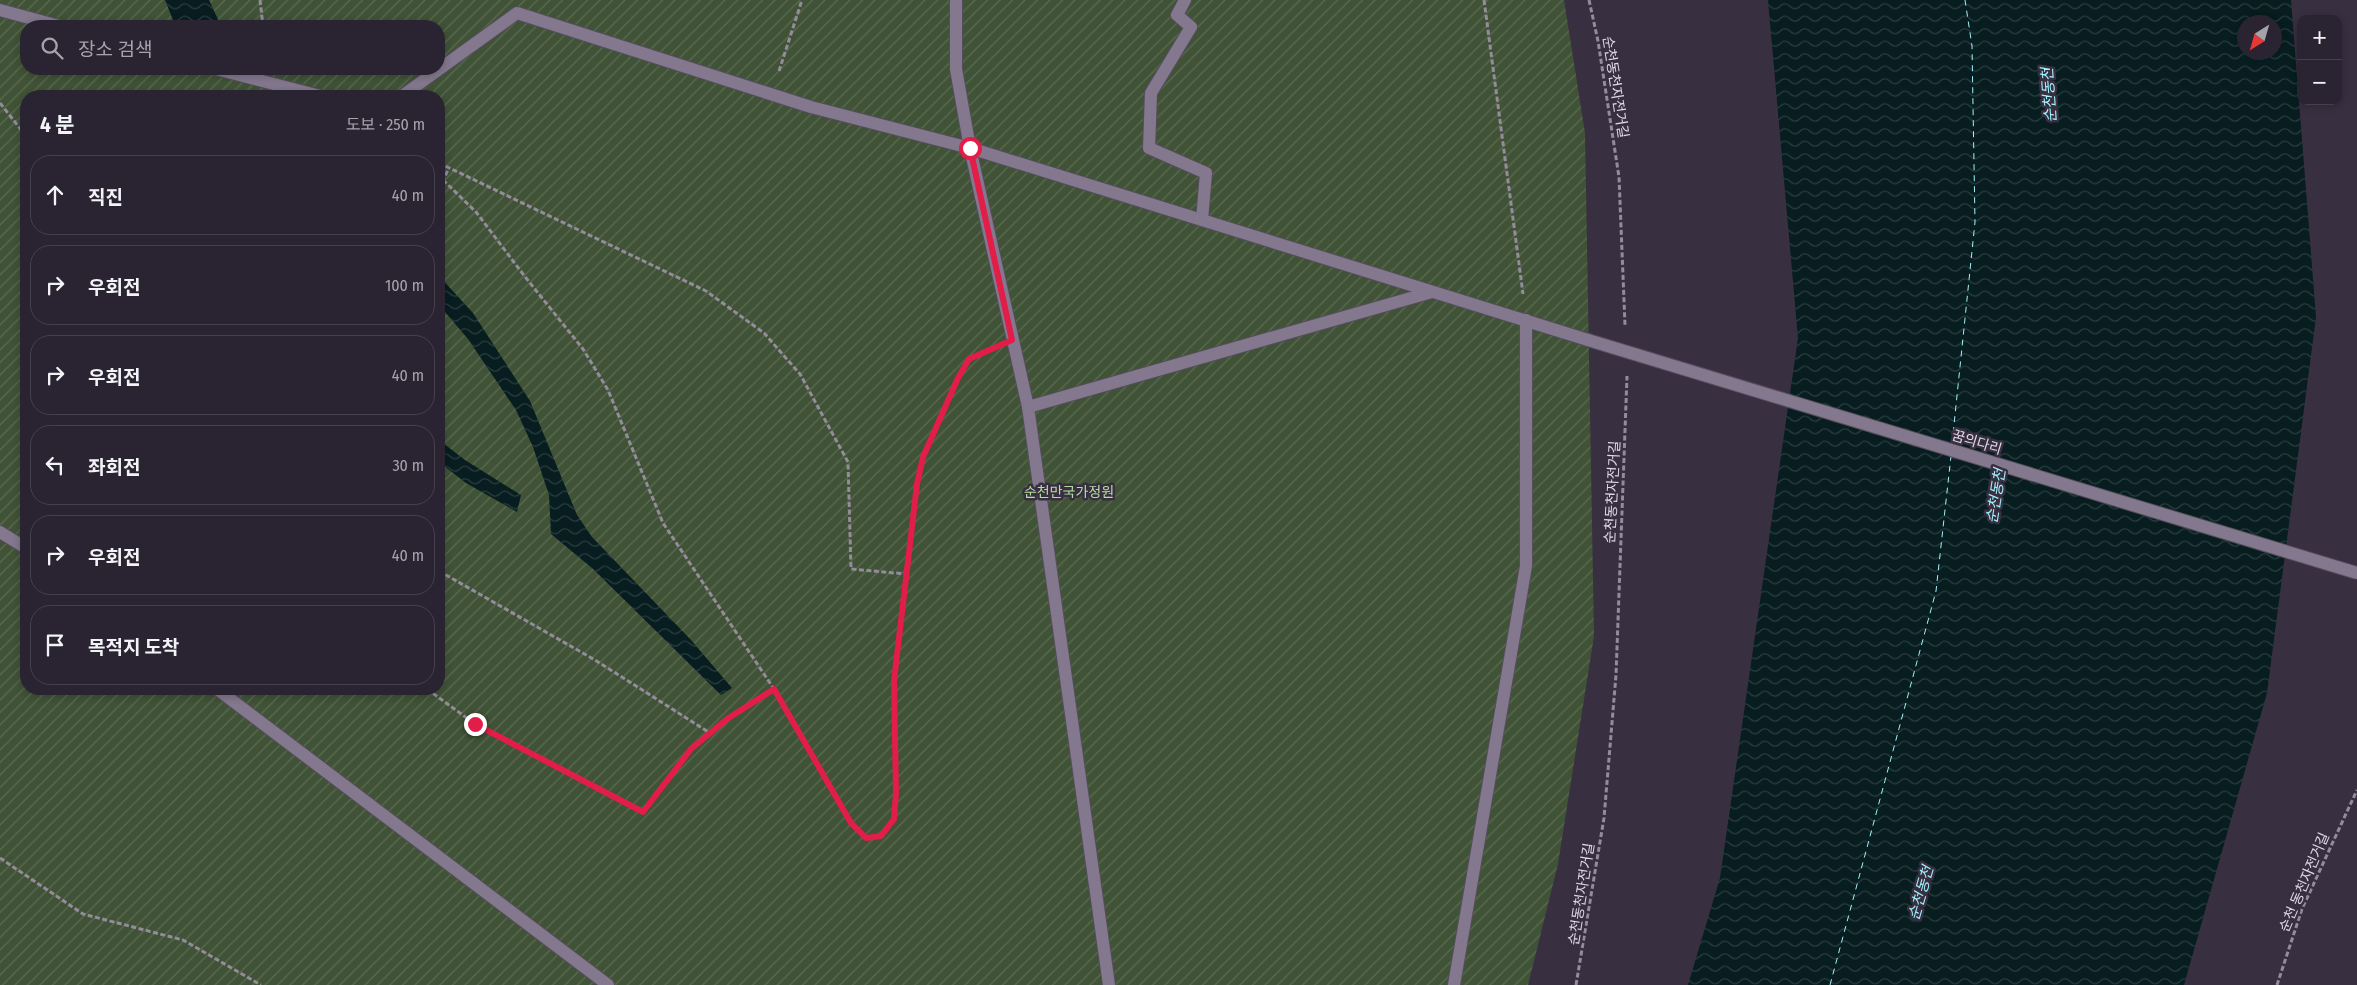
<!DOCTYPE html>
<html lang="ko">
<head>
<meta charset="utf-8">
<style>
	:root { --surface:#2a2331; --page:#362f3d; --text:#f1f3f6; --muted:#a5a4ab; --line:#46404d }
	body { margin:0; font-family:"Fira Sans Condensed","Noto Sans KR",sans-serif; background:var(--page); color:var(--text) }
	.controls { position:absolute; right:15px; top:15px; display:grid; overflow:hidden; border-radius:10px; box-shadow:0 2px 8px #0003 }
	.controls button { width:45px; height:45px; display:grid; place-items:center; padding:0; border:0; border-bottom:1px solid var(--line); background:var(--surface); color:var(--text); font:25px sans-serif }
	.compass { position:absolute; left:2237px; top:15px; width:45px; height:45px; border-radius:50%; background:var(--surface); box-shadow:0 2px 8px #0003; rotate:217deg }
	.stop { position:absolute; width:15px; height:15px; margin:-11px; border:4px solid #e11d48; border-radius:50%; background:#fff }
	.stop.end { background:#e11d48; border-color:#fff; box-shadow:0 1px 5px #0008 }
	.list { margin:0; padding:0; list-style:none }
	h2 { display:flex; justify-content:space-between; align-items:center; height:65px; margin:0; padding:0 20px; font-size:21px }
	h2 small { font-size:16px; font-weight:400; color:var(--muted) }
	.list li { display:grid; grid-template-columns:32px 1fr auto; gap:15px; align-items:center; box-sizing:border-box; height:80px; margin:0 10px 10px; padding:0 10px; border:1px solid var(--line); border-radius:20px }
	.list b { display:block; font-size:19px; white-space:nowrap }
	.list em { font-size:16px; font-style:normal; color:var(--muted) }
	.icon { flex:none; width:28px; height:28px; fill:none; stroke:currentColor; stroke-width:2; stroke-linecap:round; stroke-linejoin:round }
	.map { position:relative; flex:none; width:2357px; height:985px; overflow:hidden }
	.search { position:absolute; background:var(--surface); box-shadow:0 2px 8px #0003; left:20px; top:20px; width:425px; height:55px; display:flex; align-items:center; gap:12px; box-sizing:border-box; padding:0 18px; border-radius:20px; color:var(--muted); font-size:19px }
	.panel { position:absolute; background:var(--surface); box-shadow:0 2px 8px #0003; left:20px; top:90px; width:425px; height:605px; border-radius:20px }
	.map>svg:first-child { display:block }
	.garden { fill:url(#garden-furrows); fill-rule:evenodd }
	.water { fill:url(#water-waves); fill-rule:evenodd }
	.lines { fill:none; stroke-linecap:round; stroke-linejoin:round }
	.ferry { stroke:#a2f3fd; stroke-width:1; stroke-dasharray:6 5; stroke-linecap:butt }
	.street-casing { stroke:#554d5c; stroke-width:14 }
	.path { stroke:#948c9b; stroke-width:3; stroke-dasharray:5 2.5; stroke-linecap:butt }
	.street { stroke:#83788e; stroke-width:12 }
	.street-bridge-casing { stroke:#554d5c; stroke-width:14; stroke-linecap:butt }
	.street-bridge { stroke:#83788e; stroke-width:12 }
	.route { stroke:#e11d48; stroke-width:6 }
	.labels { text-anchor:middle; stroke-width:5; stroke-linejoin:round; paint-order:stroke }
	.street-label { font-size:14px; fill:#e0dae6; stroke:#382f41 }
	.park-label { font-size:14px; fill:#b3df9c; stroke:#382f41 }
	.water-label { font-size:15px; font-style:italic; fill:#a2f3fd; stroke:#382f41 }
</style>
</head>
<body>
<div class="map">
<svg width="2357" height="985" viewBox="0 0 2357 985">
	<defs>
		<pattern id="garden-furrows" width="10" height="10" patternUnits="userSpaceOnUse" patternTransform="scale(1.25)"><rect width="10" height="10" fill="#405336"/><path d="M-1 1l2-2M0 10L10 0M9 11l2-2" fill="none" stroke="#5b6b53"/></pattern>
		<pattern id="water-waves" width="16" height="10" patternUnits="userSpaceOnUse" patternTransform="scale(1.25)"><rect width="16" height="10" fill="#071d1f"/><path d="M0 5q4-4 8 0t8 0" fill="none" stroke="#2b3d40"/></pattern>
	</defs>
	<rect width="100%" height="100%" fill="#382f41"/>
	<!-- garden -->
	<path class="garden" d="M0,0H1564L1585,133L1594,636L1558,864L1528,985H0ZM26,26H439V69H26ZM26,96H439V689H26Z"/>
	<!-- water -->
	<g class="water">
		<path d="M165,0H209L221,26H196L173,20Z"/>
		<path d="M1768,0H2291L2316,317L2267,693L2184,985H1688L1720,878L1798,338ZM2244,22H2274V52H2244Z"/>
		<path d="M439,276L473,313L530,401L577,515L592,537L691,640L732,688L721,695L592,568L551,534L549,495L533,447L516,410L468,339L439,305Z"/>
		<path d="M439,440L465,460L521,495L517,512L466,483L439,462Z"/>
	</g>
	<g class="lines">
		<!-- ferry -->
		<g class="ferry">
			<path d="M1952,444L1975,222L1972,46L1965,0"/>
			<path d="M1830,985L1936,591L1951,456"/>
		</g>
		<defs>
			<g id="street">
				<path d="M956,0V69L970,148L1028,407L1109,985"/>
				<path d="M1185,0L1177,15L1191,27L1151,93L1149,148L1206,173L1202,220"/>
				<path d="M0,10L59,26"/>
				<path d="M216,69L320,96"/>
				<path d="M402,96L517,13L811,107L970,148L1588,340"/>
				<path d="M1028,407L1432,292"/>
				<path d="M0,532L26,548"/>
				<path d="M217,689L608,985"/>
				<path d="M1454,985L1526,566V320"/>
			</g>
		</defs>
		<!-- street casing -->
		<use href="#street" class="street-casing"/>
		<!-- path -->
		<g class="path">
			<path d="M260,0L263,26"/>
			<path d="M1484,0L1523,294"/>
			<path d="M1589,0L1598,41L1619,177L1625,325"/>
			<path d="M779,71L802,0"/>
			<path d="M0,103L26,136"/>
			<path d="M439,163L706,291L764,333L800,374L848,462L851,569L906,574"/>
			<path d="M443,180L476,212L526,278L583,349L608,390L663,523L774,689L851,823L866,838L881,836L894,819L896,793L895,681L917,483L923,457L958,378L969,359L990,349"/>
			<path d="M439,189L449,168"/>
			<path d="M439,571L595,660L710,733"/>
			<path d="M427,689L475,724L643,813L691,749L727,719L774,689"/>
			<path d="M0,858L83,914L183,940L261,985"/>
			<path d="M1576,985L1604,818L1616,675L1627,376"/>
			<path d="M2277,985L2302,909L2357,790"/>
		</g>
		<!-- street -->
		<use href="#street" class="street"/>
		<defs>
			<path id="street-bridge" d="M1588,340L2357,573"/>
		</defs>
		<!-- street-bridge casing -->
		<use href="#street-bridge" class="street-bridge-casing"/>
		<!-- street-bridge -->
		<use href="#street-bridge" class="street-bridge"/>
	</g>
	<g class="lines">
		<!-- route -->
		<path class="route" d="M475,724L643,812L691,749L727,719L774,689L851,823L866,838L881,836L894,819L896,793L894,681L917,484L923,457L958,378L969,359L1012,340L970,148"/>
	</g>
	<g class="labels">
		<!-- street labels -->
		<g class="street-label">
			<text transform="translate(1616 87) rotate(81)" y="5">순천동천자전거길</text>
			<text transform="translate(1977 442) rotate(17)" y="5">꿈의다리</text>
			<text transform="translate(1612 492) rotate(-87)" y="5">순천동천자전거길</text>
			<text transform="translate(2304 882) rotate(-67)" y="5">순천 동천자전거길</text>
			<text transform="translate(1581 894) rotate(-81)" y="5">순천동천자전거길</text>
		</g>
		<!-- park labels -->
		<g class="park-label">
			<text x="1069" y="497">순천만국가정원</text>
		</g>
		<!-- water labels -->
		<g class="water-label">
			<text transform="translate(2049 95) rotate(-94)" y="5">순천동천</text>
			<text transform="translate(1996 496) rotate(-81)" y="5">순천동천</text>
			<text transform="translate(1921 893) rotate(-74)" y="5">순천동천</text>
		</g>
	</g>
</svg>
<div class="controls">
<button>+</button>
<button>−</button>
</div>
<svg class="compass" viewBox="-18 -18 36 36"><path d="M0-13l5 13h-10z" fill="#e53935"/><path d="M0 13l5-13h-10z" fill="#a5a4ab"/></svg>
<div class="stop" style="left:970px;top:148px"></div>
<div class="stop end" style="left:475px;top:724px"></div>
<div class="search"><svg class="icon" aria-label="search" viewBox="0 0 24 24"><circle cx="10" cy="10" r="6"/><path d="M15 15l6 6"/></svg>장소 검색</div>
<section class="panel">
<h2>4 분<small>도보 · 250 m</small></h2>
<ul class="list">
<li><svg class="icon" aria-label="ahead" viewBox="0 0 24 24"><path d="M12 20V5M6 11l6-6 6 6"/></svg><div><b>직진</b></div><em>40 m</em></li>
<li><svg class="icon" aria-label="right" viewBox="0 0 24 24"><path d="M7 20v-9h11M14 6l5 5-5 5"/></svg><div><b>우회전</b></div><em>100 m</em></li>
<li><svg class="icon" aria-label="right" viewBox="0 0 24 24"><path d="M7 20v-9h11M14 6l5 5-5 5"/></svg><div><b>우회전</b></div><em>40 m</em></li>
<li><svg class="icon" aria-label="left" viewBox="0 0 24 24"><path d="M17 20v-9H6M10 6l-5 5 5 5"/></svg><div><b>좌회전</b></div><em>30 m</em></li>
<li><svg class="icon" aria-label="right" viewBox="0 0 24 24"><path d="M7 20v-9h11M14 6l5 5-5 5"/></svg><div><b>우회전</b></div><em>40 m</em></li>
<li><svg class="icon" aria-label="arrive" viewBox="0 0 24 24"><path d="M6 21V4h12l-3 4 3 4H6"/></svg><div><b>목적지 도착</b></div></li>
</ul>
</section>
</div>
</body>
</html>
